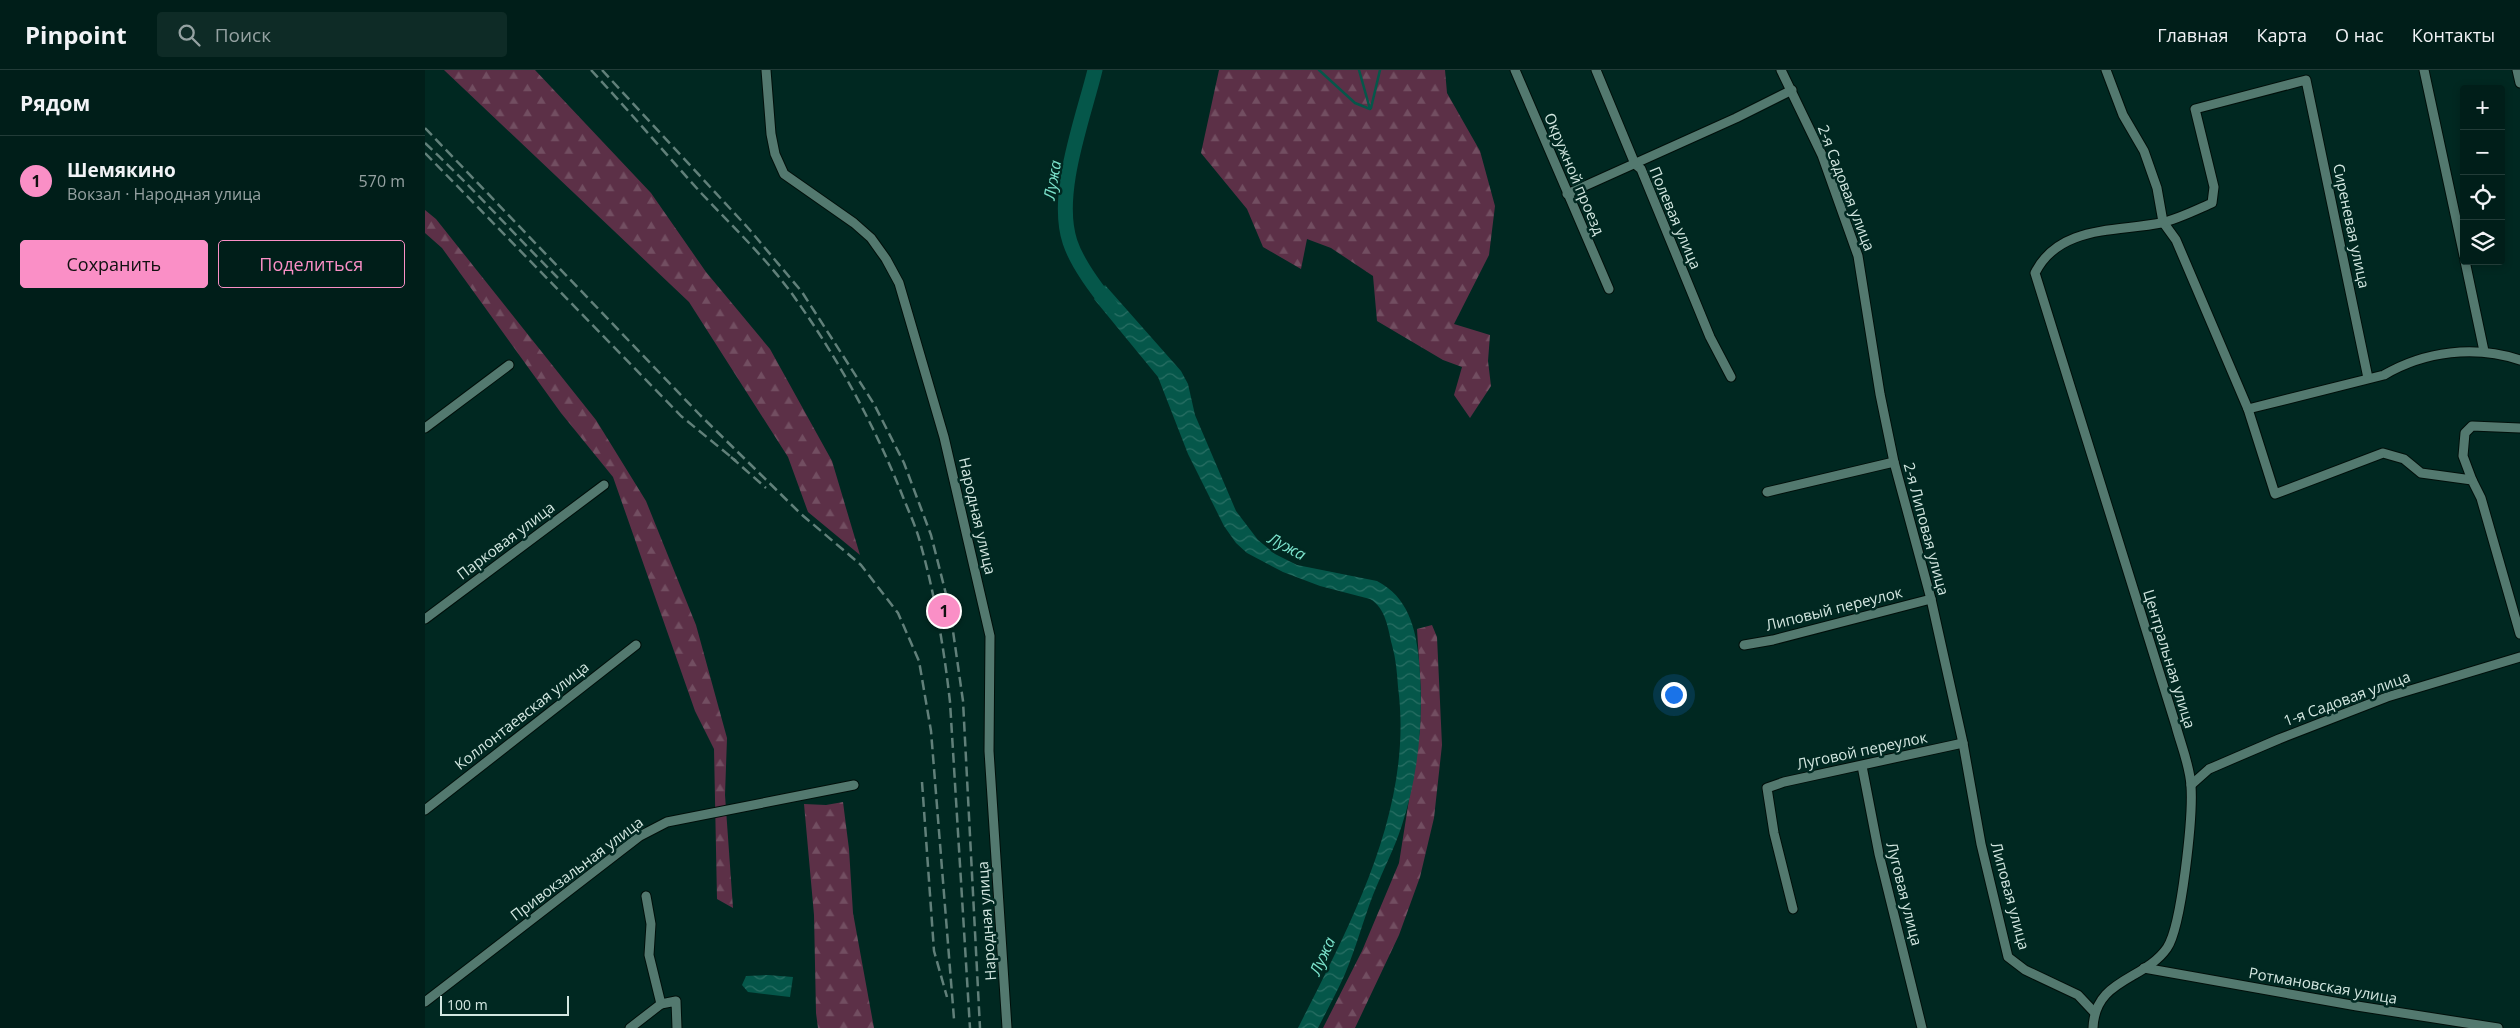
<!DOCTYPE html>
<html lang="ru">
<head>
<meta charset="utf-8">
<style>
	:root { --surface:#001e19; --page:#0e2b26; --text:#f1f3f6; --muted:#95a2a2; --line:#223c38; --accent:#fa8fc6 }
	body { margin:0; font-family:"Open Sans",sans-serif; background:var(--page); color:var(--text) }
	.controls { position:absolute; right:15px; top:15px; display:grid; overflow:hidden; border-radius:5px; box-shadow:0 2px 8px #0003 }
	.controls button { width:45px; height:45px; display:grid; place-items:center; padding:0; border:0; border-bottom:1px solid var(--line); background:var(--surface); color:var(--text); font:25px sans-serif }
	.scale { position:absolute; left:15px; bottom:12px; width:129px; box-sizing:border-box; padding-left:5px; border:2px solid #d3e7e1; border-top:0; font-size:14px; line-height:18px; white-space:nowrap; color:#d3e7e1; -webkit-text-stroke:4px #002821; paint-order:stroke }
	.you { position:absolute; left:1248px; top:624px; width:18px; height:18px; margin:-12px; border:4px solid #fff; border-radius:50%; background:#1a73e8; box-shadow:0 0 0 8px #1a73e833 }
	.badge { display:grid; place-items:center; width:32px; height:32px; border-radius:50%; background:var(--accent); color:#111; font-size:16px; font-weight:700 }
	.pin { position:absolute; translate:-50% -50%; border:2px solid #fff; box-shadow:0 1px 5px #0006 }
	.list { margin:0; padding:0; list-style:none }
	h2 { display:flex; justify-content:space-between; align-items:center; height:65px; margin:0; padding:0 20px; font-size:21px }
	h2 small { font-size:16px; font-weight:400; color:var(--muted) }
	.list li { display:grid; grid-template-columns:32px 1fr auto; gap:15px; align-items:center; box-sizing:border-box; height:90px; padding:0 20px; border-top:1px solid var(--line) }
	.list b { display:block; font-size:19px; white-space:nowrap }
	.list p { margin:0; font-size:16px; white-space:nowrap; color:var(--muted) }
	.list em { font-size:16px; font-style:normal; color:var(--muted) }
	.actions { display:flex; gap:10px; padding:15px 20px }
	.actions a { flex:1; padding:11px 0; border:1px solid var(--accent); border-radius:5px; text-align:center; font-size:18px; color:var(--accent) }
	.actions .main { background:var(--accent); color:#111 }
	.icon { flex:none; width:28px; height:28px; fill:none; stroke:currentColor; stroke-width:2; stroke-linecap:round; stroke-linejoin:round }
	.map { position:relative; flex:none; width:2095px; height:958px; overflow:hidden }
	header { display:flex; align-items:center; gap:30px; box-sizing:border-box; height:70px; padding:0 25px; background:var(--surface); border-bottom:1px solid var(--line) }
	header strong { font-size:24px }
	nav { display:flex; gap:28px; margin-inline-start:auto; font-size:18px }
	.search { width:350px; height:45px; background:var(--page); display:flex; align-items:center; gap:12px; box-sizing:border-box; padding:0 18px; border-radius:5px; color:var(--muted); font-size:19px }
	main { display:flex }
	aside { flex:1; background:var(--surface) }
	.map>svg:first-child { display:block }
	.forest { fill:url(#forest-firs) }
	.water { fill:url(#water-waves) }
	.lines { fill:none; stroke-linecap:round; stroke-linejoin:round }
	.stream { stroke:#05574a; stroke-width:2.5 }
	.river { stroke:#05574a; stroke-width:15 }
	.minor-casing { stroke:#000f0a; stroke-width:11 }
	.minor { stroke:#53796f; stroke-width:9 }
	.rail { stroke:#61807a; stroke-width:2.5; stroke-dasharray:10 5; stroke-linecap:butt }
	.labels { text-anchor:middle; stroke-width:5; stroke-linejoin:round; paint-order:stroke }
	.street-label { font-size:15px; fill:#d3e7e1; stroke:#002821 }
	.water-label { font-size:16px; font-style:italic; fill:#7be3cc; stroke:#002821 }
</style>
</head>
<body>
<header>
<strong>Pinpoint</strong>
<div class="search"><svg class="icon" aria-label="search" viewBox="0 0 24 24"><circle cx="10" cy="10" r="6"/><path d="M15 15l6 6"/></svg>Поиск</div>
<nav><a>Главная</a><a>Карта</a><a>О нас</a><a>Контакты</a></nav>
</header>
<main>
<aside>
<h2>Рядом<small></small></h2>
<ul class="list">
<li><span class="badge">1</span><div><b>Шемякино</b><p>Вокзал · Народная улица</p></div><em>570 m</em></li>
</ul>
<div class="actions"><a class="main">Сохранить</a><a>Поделиться</a></div>
</aside>
<div class="map">
<svg width="2095" height="958" viewBox="0 0 2095 958">
	<defs>
		<pattern id="forest-firs" width="22" height="20" patternUnits="userSpaceOnUse" patternTransform="scale(1.25)"><rect width="22" height="20" fill="#5c3047"/><path d="M5 1l3.5 6h-7zM16 11l3.5 6h-7z" fill="#724e61"/></pattern>
		<pattern id="water-waves" width="16" height="10" patternUnits="userSpaceOnUse" patternTransform="scale(1.25)"><rect width="16" height="10" fill="#05574a"/><path d="M0 5q4-4 8 0t8 0" fill="none" stroke="#296f64"/></pattern>
	</defs>
	<rect width="100%" height="100%" fill="#002821"/>
	<!-- forest -->
	<g class="forest">
		<path d="M19,0H110L226,123L281,202L345,279L407,391L435,485L383,442L363,387L264,232Z"/>
		<path d="M794,0H1020L1022,23L1055,81L1070,136L1064,185L1029,254L1065,265L1063,291L1066,316L1045,348L1029,325L1037,297L1018,290L952,251L948,206L906,178L882,169L876,199L838,177L822,139L776,83Z"/>
		<path d="M0,140L11,149L171,350L221,431L271,555L302,668L300,725L308,838L292,829L289,679L270,641L188,407L136,343L17,178L0,163Z"/>
		<path d="M1007,555L1012,567L1017,675L1009,748L995,807L974,865L930,958H898L937,881L974,793L995,660L996,623L992,559Z"/>
		<path d="M418,732L424,779L428,843L449,958H393L391,943L389,845L379,734L401,735Z"/>
	</g>
	<!-- water -->
	<g class="water">
		<path d="M680,215L756,301L763,314L770,345L811,441L833,470L850,484L872,495L952,511C983,527 991,558 994,591C999,646 994,703 977,755C969,780 957,802 948,825C938,851 931,878 920,904C912,922 902,940 893,958H873C926,853 989,738 973,617C972,603 971,589 967,575C963,559 961,538 945,529L895,516L858,502L822,483L811,473L799,456L763,384L733,307L669,229Z"/>
		<path d="M343,905L368,907L365,927L323,922L317,915L321,906Z"/>
	</g>
	<g class="lines">
		<!-- stream -->
		<g class="stream">
			<path d="M894,0L930,33L945,39L934,0"/>
			<path d="M946,38L955,0"/>
		</g>
		<!-- river -->
		<path class="river" d="M670,0C658,49 629,124 645,172C652,193 672,220 686,237"/>
		<defs>
			<g id="minor">
				<path d="M341,0L346,64L350,84L359,104L429,153L446,168L461,189L474,213L519,367L565,566L564,681L582,958"/>
				<path d="M1090,0L1184,219"/>
				<path d="M1171,0L1210,94L1216,99L1285,267L1306,307"/>
				<path d="M1356,0L1397,85L1433,186L1455,324L1469,392L1506,529L1538,673L1556,774L1583,887L1600,900L1653,925L1669,942"/>
				<path d="M1681,0L1698,45L1719,81L1732,118L1738,152L1751,170L1823,339L1850,424L1958,383L1979,389L1996,403L2047,410L2056,428L2095,564"/>
				<path d="M1999,0L2039,186"/>
				<path d="M2092,0L2095,13"/>
				<path d="M1142,124L1311,48L1367,20"/>
				<path d="M2040,191L2059,281"/>
				<path d="M1823,339L1959,305C2000,281 2050,275 2095,290"/>
				<path d="M0,358L84,295"/>
				<path d="M2047,410L2038,386L2040,363L2047,356L2095,358"/>
				<path d="M1342,422L1469,392"/>
				<path d="M0,549L179,415"/>
				<path d="M1319,575L1348,570L1506,529"/>
				<path d="M1437,696L1454,784L1497,958"/>
				<path d="M1766,715L1784,699L1854,669L1962,627L2095,587"/>
				<path d="M0,740L211,575"/>
				<path d="M221,826L226,854L224,885L236,934L251,931L252,958"/>
				<path d="M1368,839L1349,763L1342,718L1359,712L1538,673"/>
				<path d="M1719,898L1932,936L2073,958"/>
				<path d="M0,932L215,766L242,752L429,715"/>
				<path d="M205,958L236,934"/>
				<path d="M1668,958C1670,908 1719,911 1742,878C1757,856 1768,745 1766,716C1765,696 1756,675 1751,656L1610,203C1634,155 1691,162 1736,153C1753,149 1771,140 1787,133L1789,117L1770,39L1881,10L1943,308"/>
			</g>
		</defs>
		<!-- minor casing -->
		<use href="#minor" class="minor-casing"/>
		<!-- minor -->
		<use href="#minor" class="minor"/>
		<!-- rail -->
		<g class="rail">
			<path d="M166,0C204,41 240,83 277,124C309,158 343,190 370,228C414,290 450,356 478,427C484,442 491,457 495,472C510,525 519,578 525,632L545,958"/>
			<path d="M177,0L324,159L377,222L449,334L479,393L506,465L525,540L538,631L555,958"/>
			<path d="M0,58L275,345L376,444L436,495L473,543L494,591L506,661L529,949"/>
			<path d="M0,73C46,116 88,163 133,208"/>
			<path d="M0,83L256,346L311,391"/>
			<path d="M306,387L341,418"/>
			<path d="M497,712L509,881L522,927"/>
		</g>
	</g>
	<g class="labels">
		<!-- street labels -->
		<g class="street-label">
			<text transform="translate(1149 104) rotate(67)" y="5">Окружной проезд</text>
			<text transform="translate(1421 118) rotate(69)" y="5">2-я Садовая улица</text>
			<text transform="translate(1250 148) rotate(67)" y="5">Полевая улица</text>
			<text transform="translate(1926 156) rotate(78)" y="5">Сиреневая улица</text>
			<text transform="translate(552 446) rotate(77)" y="5">Народная улица</text>
			<text transform="translate(1501 459) rotate(75)" y="5">2-я Липовая улица</text>
			<text transform="translate(81 471) rotate(-37)" y="5">Парковая улица</text>
			<text transform="translate(1409 539) rotate(-14)" y="5">Липовый переулок</text>
			<text transform="translate(1744 589) rotate(73)" y="5">Центральная улица</text>
			<text transform="translate(1922 629) rotate(-20)" y="5">1-я Садовая улица</text>
			<text transform="translate(97 646) rotate(-38)" y="5">Коллонтаевская улица</text>
			<text transform="translate(1437 681) rotate(-12)" y="5">Луговой переулок</text>
			<text transform="translate(152 799) rotate(-37)" y="5">Привокзальная улица</text>
			<text transform="translate(1479 824) rotate(76)" y="5">Луговая улица</text>
			<text transform="translate(1585 826) rotate(75)" y="5">Липовая улица</text>
			<text transform="translate(562 851) rotate(-94)" y="5">Народная улица</text>
			<text transform="translate(1898 916) rotate(10)" y="5">Ротмановская улица</text>
		</g>
		<!-- water labels -->
		<g class="water-label">
			<text transform="translate(627 110) rotate(-80)" y="6">Лужа</text>
			<text transform="translate(862 476) rotate(28)" y="6">Лужа</text>
			<text transform="translate(897 886) rotate(-66)" y="6">Лужа</text>
		</g>
	</g>
</svg>
<div class="controls">
<button>+</button>
<button>−</button>
<button><svg class="icon" aria-label="locate" viewBox="0 0 24 24"><circle cx="12" cy="12" r="6"/><path d="M12 2v4M12 18v4M2 12h4M18 12h4"/></svg></button>
<button><svg class="icon" aria-label="layers" viewBox="0 0 24 24"><path d="M12 4l9 5-9 5-9-5zM3 14l9 5 9-5"/></svg></button>
</div>
<div class="scale">100 m</div>
<div class="you"></div>
<div class="pin badge" style="left:519px;top:541px">1</div>
</div>
</main>
</body>
</html>
